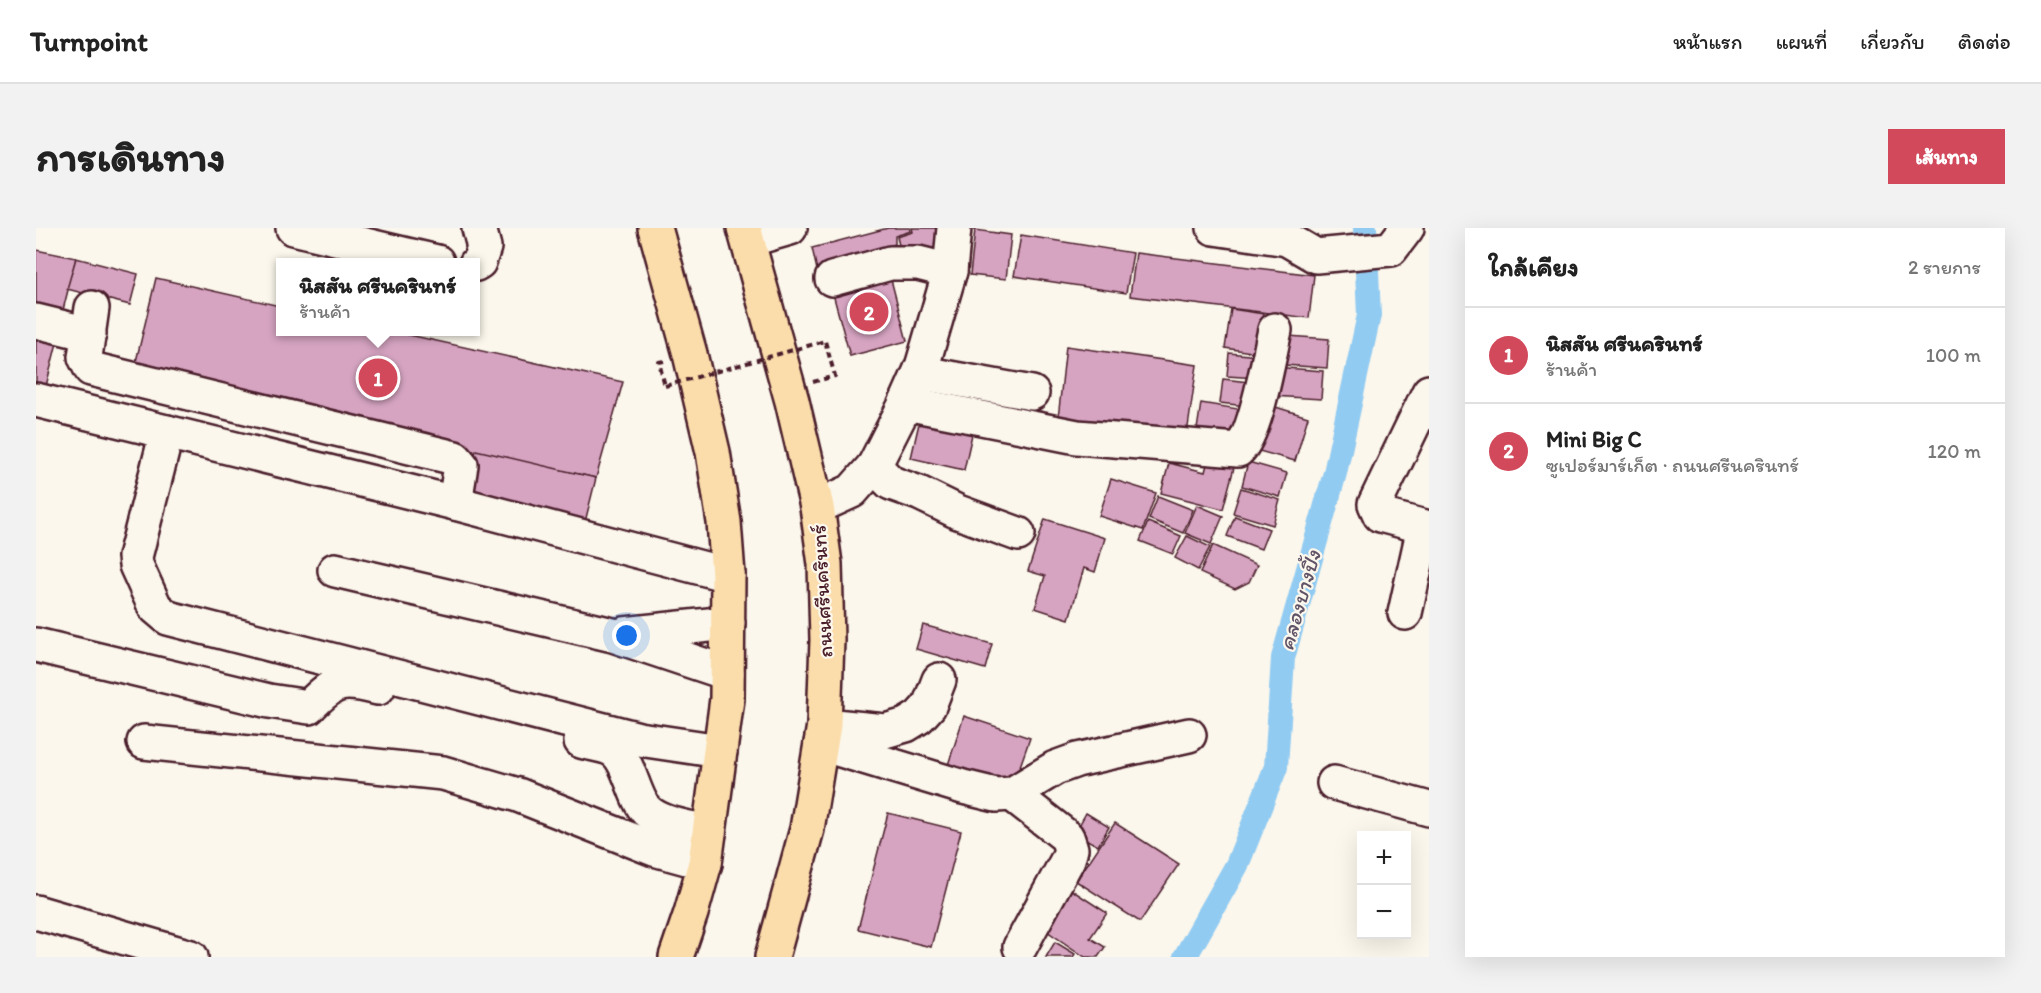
<!DOCTYPE html>
<html lang="th">
<head>
<meta charset="utf-8">
<style>
	:root { --surface:#fff; --page:#f2f2f2; --text:#222; --muted:#767676; --line:#e0e0e0; --accent:#d1495b }
	body { margin:0; font-family:Itim,"Playpen Sans Thai",sans-serif; background:var(--page); color:var(--text) }
	.controls { position:absolute; right:18px; bottom:18px; display:grid; overflow:hidden; border-radius:0px; box-shadow:0 6px 24px #0002 }
	.controls button { width:54px; height:54px; display:grid; place-items:center; padding:0; border:0; border-bottom:2px solid var(--line); background:var(--surface); color:var(--text); font:30px sans-serif }
	.you { position:absolute; left:591px; top:408px; width:21px; height:21px; margin:-15px; border:4px solid #fff; border-radius:50%; background:#1a73e8; box-shadow:0 0 0 9px #1a73e833 }
	.badge { display:grid; place-items:center; width:39px; height:39px; border-radius:50%; background:var(--accent); color:#fff; font-size:20px; font-weight:700 }
	.pin { position:absolute; translate:-50% -50%; border:3px solid #fff; box-shadow:0 2px 6px #0006 }
	.popup { position:absolute; left:240px; top:30px; width:204px; height:78px; box-sizing:border-box; display:grid; place-content:center; border-radius:0px; background:var(--surface); filter:drop-shadow(0 2px 4px #0005); font-size:20px; white-space:nowrap; color:var(--muted) }
	.popup b { font-size:22px; color:var(--text) }
	.popup::after { content:''; position:absolute; left:50%; top:100%; margin-left:-12px; border:12px solid transparent; border-top-color:var(--surface) }
	.list { margin:0; padding:0; list-style:none }
	h2 { display:flex; justify-content:space-between; align-items:center; height:78px; margin:0; padding:0 24px; font-size:26px }
	h2 small { font-size:20px; font-weight:400; color:var(--muted) }
	.list li { display:grid; grid-template-columns:39px 1fr auto; gap:18px; align-items:center; box-sizing:border-box; height:96px; padding:0 24px; border-top:2px solid var(--line) }
	.list b { display:block; font-size:22px; white-space:nowrap }
	.list p { margin:0; font-size:20px; white-space:nowrap; color:var(--muted) }
	.list em { font-size:20px; font-style:normal; color:var(--muted) }
	.map { position:relative; flex:none; width:1393px; height:729px; overflow:hidden; border-radius:0px }
	header { display:flex; align-items:center; gap:36px; box-sizing:border-box; height:84px; padding:0 30px; background:var(--surface); border-bottom:2px solid var(--line) }
	header strong { font-size:28px }
	nav { display:flex; gap:33px; margin-inline-start:auto; font-size:21px }
	.intro { display:flex; align-items:center; justify-content:space-between; box-sizing:border-box; height:144px; padding:0 36px }
	h1 { margin:0; font-size:42px }
	.button { padding:15px 27px; border-radius:0px; background:var(--accent); color:#fff; font-size:21px; font-weight:700 }
	main { display:flex; gap:36px; padding:0 36px }
	aside { flex:1; background:var(--surface); border-radius:0px; box-shadow:0 6px 24px #0002 }
	.map>svg:first-child { display:block }
	.lines { fill:none; stroke-linecap:round; stroke-linejoin:round }
	.canal { stroke:#92cbf2; stroke-width:24 }
	.building { fill:#d6a4c1; stroke:#4a1f2b; stroke-width:1.5 }
	.minor-casing { stroke:#4a1f2b; stroke-width:38 }
	.major-casing { stroke:#4a1f2b; stroke-width:38 }
	.path { stroke:#4a1f2b; stroke-width:4; stroke-dasharray:6 4.5; stroke-linecap:butt }
	.minor { stroke:#fbf7ec; stroke-width:33 }
	.major { stroke:#fbddab; stroke-width:33 }
	.path-bridge { stroke:#4a1f2b; stroke-width:4; stroke-dasharray:6 4.5; stroke-linecap:butt }
	.labels { text-anchor:middle; stroke-width:4.5; stroke-linejoin:round; paint-order:stroke }
	.street-label { font-size:21px; fill:#4a1f2b; stroke:#fbf7ec }
	.water-label { font-size:22px; font-style:italic; fill:#605367; stroke:#fbf7ec }
</style>
</head>
<body>
<header>
<strong>Turnpoint</strong>
<nav><a>หน้าแรก</a><a>แผนที่</a><a>เกี่ยวกับ</a><a>ติดต่อ</a></nav>
</header>
<div class="intro"><h1>การเดินทาง</h1><a class="button">เส้นทาง</a></div>
<main>
<div class="map">
<svg width="1393" height="729" viewBox="0 0 1393 729">
	<rect width="100%" height="100%" fill="#fbf7ec"/>
	<filter id="ink" filterUnits="userSpaceOnUse"><feTurbulence type="fractalNoise" baseFrequency=".0167" numOctaves="2"/><feDisplacementMap in="SourceGraphic" scale="12" xChannelSelector="R" yChannelSelector="G"/><feConvolveMatrix kernelMatrix="1 2 1 2 8 2 1 2 1" color-interpolation-filters="sRGB"/></filter>
	<g filter="url(#ink)">
		<g class="lines">
			<!-- canal -->
			<path class="canal" d="M1149,729L1201,637L1240,539L1247,430L1299,245L1333,87L1329,0"/>
		</g>
		<!-- building -->
		<g class="building">
			<path d="M852,0H874L875,3L859,8V16L805,31L809,40L796,36L781,42L776,20Z"/>
			<path d="M876,0H906L904,29L864,21L861,9L877,4Z"/>
			<path d="M939,2L975,7L970,51L934,47Z"/>
			<path d="M985,7L1097,25L1090,65L978,48Z"/>
			<path d="M0,22L40,30L26,86L0,80Z"/>
			<path d="M1100,25L1278,47L1273,90L1094,68Z"/>
			<path d="M40,30L102,46L94,77L31,61Z"/>
			<path d="M852,40L871,113L814,128L794,55Z"/>
			<path d="M120,50L244,78V104H360L587,154L560,250L97,146Z"/>
			<path d="M1195,81L1228,86L1222,125L1189,120Z"/>
			<path d="M0,98L24,103L9,162L0,159Z"/>
			<path d="M1252,108L1293,111L1291,140L1249,137Z"/>
			<path d="M1030,118L1161,137L1151,206L1022,191Z"/>
			<path d="M1193,125L1222,128L1221,150L1191,148Z"/>
			<path d="M1238,139L1287,143L1285,171L1236,168Z"/>
			<path d="M1187,151L1221,155L1219,179L1184,175Z"/>
			<path d="M1165,175L1202,181L1197,213L1160,208Z"/>
			<path d="M1230,176L1272,189L1259,233L1216,221Z"/>
			<path d="M884,191L937,202L928,242L875,230Z"/>
			<path d="M440,222L560,250L548,298L429,270Z"/>
			<path d="M1174,225L1200,232L1187,281L1125,265L1133,235L1169,244Z"/>
			<path d="M1212,234L1251,245L1244,269L1206,258Z"/>
			<path d="M1075,251L1120,265L1107,302L1063,288Z"/>
			<path d="M1205,260L1244,272L1237,297L1197,285Z"/>
			<path d="M1122,268L1157,282L1147,305L1113,291Z"/>
			<path d="M1161,277L1187,288L1175,316L1149,305Z"/>
			<path d="M1199,288L1233,301L1225,321L1191,308Z"/>
			<path d="M1009,291L1069,310L1059,344L1048,340L1033,391L999,380L1009,348L992,343Z"/>
			<path d="M1112,294L1145,308L1137,326L1104,313Z"/>
			<path d="M1151,308L1174,319L1162,342L1139,330Z"/>
			<path d="M1177,317L1221,337L1213,354L1199,361L1164,345Z"/>
			<path d="M887,397L956,416L949,441L880,421Z"/>
			<path d="M928,488L994,510L976,561L911,540Z"/>
			<path d="M852,585L925,603L895,719L822,701Z"/>
			<path d="M1050,585L1073,599L1062,618L1039,605Z"/>
			<path d="M1079,595L1143,636L1104,694L1040,653Z"/>
			<path d="M1034,661L1071,685L1054,710L1069,719L1062,729H1049L1008,701Z"/>
			<path d="M1019,714L1039,726L1037,729H1010Z"/>
		</g>
		<g class="lines">
			<defs>
				<g id="minor">
					<path d="M257,0L401,34"/>
					<path d="M1178,0L1251,11L1280,28L1355,21L1371,0"/>
					<path d="M712,12L754,0"/>
					<path d="M440,36L443,34L448,19L443,0"/>
					<path d="M796,51L854,35H882L914,43"/>
					<path d="M56,80L49,129L55,141L419,230L425,237L419,275"/>
					<path d="M0,93L53,106"/>
					<path d="M886,139L897,147L996,165"/>
					<path d="M1393,164L1339,276L1344,287L1393,300"/>
					<path d="M0,172L419,275L692,347"/>
					<path d="M870,175L1041,209L1202,222C1220,207 1233,128 1239,102"/>
					<path d="M131,204L99,329L100,337L119,379L132,390L603,511L684,523"/>
					<path d="M838,238L855,255L883,265L922,284L982,306"/>
					<path d="M781,279L816,263L838,238L870,175L886,139L914,43L918,0"/>
					<path d="M299,342L577,407L691,445"/>
					<path d="M1369,385L1388,299"/>
					<path d="M588,406L692,395"/>
					<path d="M0,417L233,473L273,479C299,452 306,451 342,460"/>
					<path d="M788,497L849,503L870,497L883,489L893,478L903,452"/>
					<path d="M545,513C555,516 569,517 577,522C594,532 597,569 611,583C626,597 654,599 673,605"/>
					<path d="M108,514L407,545L482,567L618,621L669,635"/>
					<path d="M785,516L927,559L960,567L976,566L1019,540L1041,532L1153,507"/>
					<path d="M1298,555L1393,581"/>
					<path d="M976,566L1031,609L1035,621L1032,631L984,719"/>
					<path d="M0,684L155,729"/>
				</g>
				<g id="major">
					<path d="M619,0L654,126L677,224L688,294L692,347L691,471L669,635L655,685L640,729"/>
					<path d="M708,0L756,173L781,279L789,336L791,412L788,497L771,601L736,729"/>
				</g>
			</defs>
			<!-- minor casing -->
			<use href="#minor" class="minor-casing"/>
			<!-- major casing -->
			<use href="#major" class="major-casing"/>
			<!-- path -->
			<g class="path">
				<path d="M628,133L623,134L629,158"/>
				<path d="M777,154L799,148L789,113"/>
			</g>
			<!-- minor -->
			<use href="#minor" class="minor"/>
			<!-- major -->
			<use href="#major" class="major"/>
			<!-- path-bridge -->
			<path class="path-bridge" d="M629,158L789,113"/>
		</g>
	</g>
	<g class="labels">
		<!-- street labels -->
		<g class="street-label">
			<text transform="translate(786 363) rotate(-93)" y="7">ถนนศรีนครินทร์</text>
		</g>
		<!-- water labels -->
		<g class="water-label">
			<text transform="translate(1263 372) rotate(-74)" y="8">คลองบางปิ้ง</text>
		</g>
	</g>
</svg>
<div class="controls">
<button>+</button>
<button>−</button>
</div>
<div class="you"></div>
<div class="pin badge" style="left:342px;top:150px">1</div>
<div class="popup"><b>นิสสัน ศรีนครินทร์</b>ร้านค้า</div>
<div class="pin badge" style="left:833px;top:84px">2</div>
</div>
<aside>
<h2>ใกล้เคียง<small>2 รายการ</small></h2>
<ul class="list">
<li><span class="badge">1</span><div><b>นิสสัน ศรีนครินทร์</b><p>ร้านค้า</p></div><em>100 m</em></li>
<li><span class="badge">2</span><div><b>Mini Big C</b><p>ซูเปอร์มาร์เก็ต · ถนนศรีนครินทร์</p></div><em>120 m</em></li>
</ul>
</aside>
</main>
</body>
</html>
